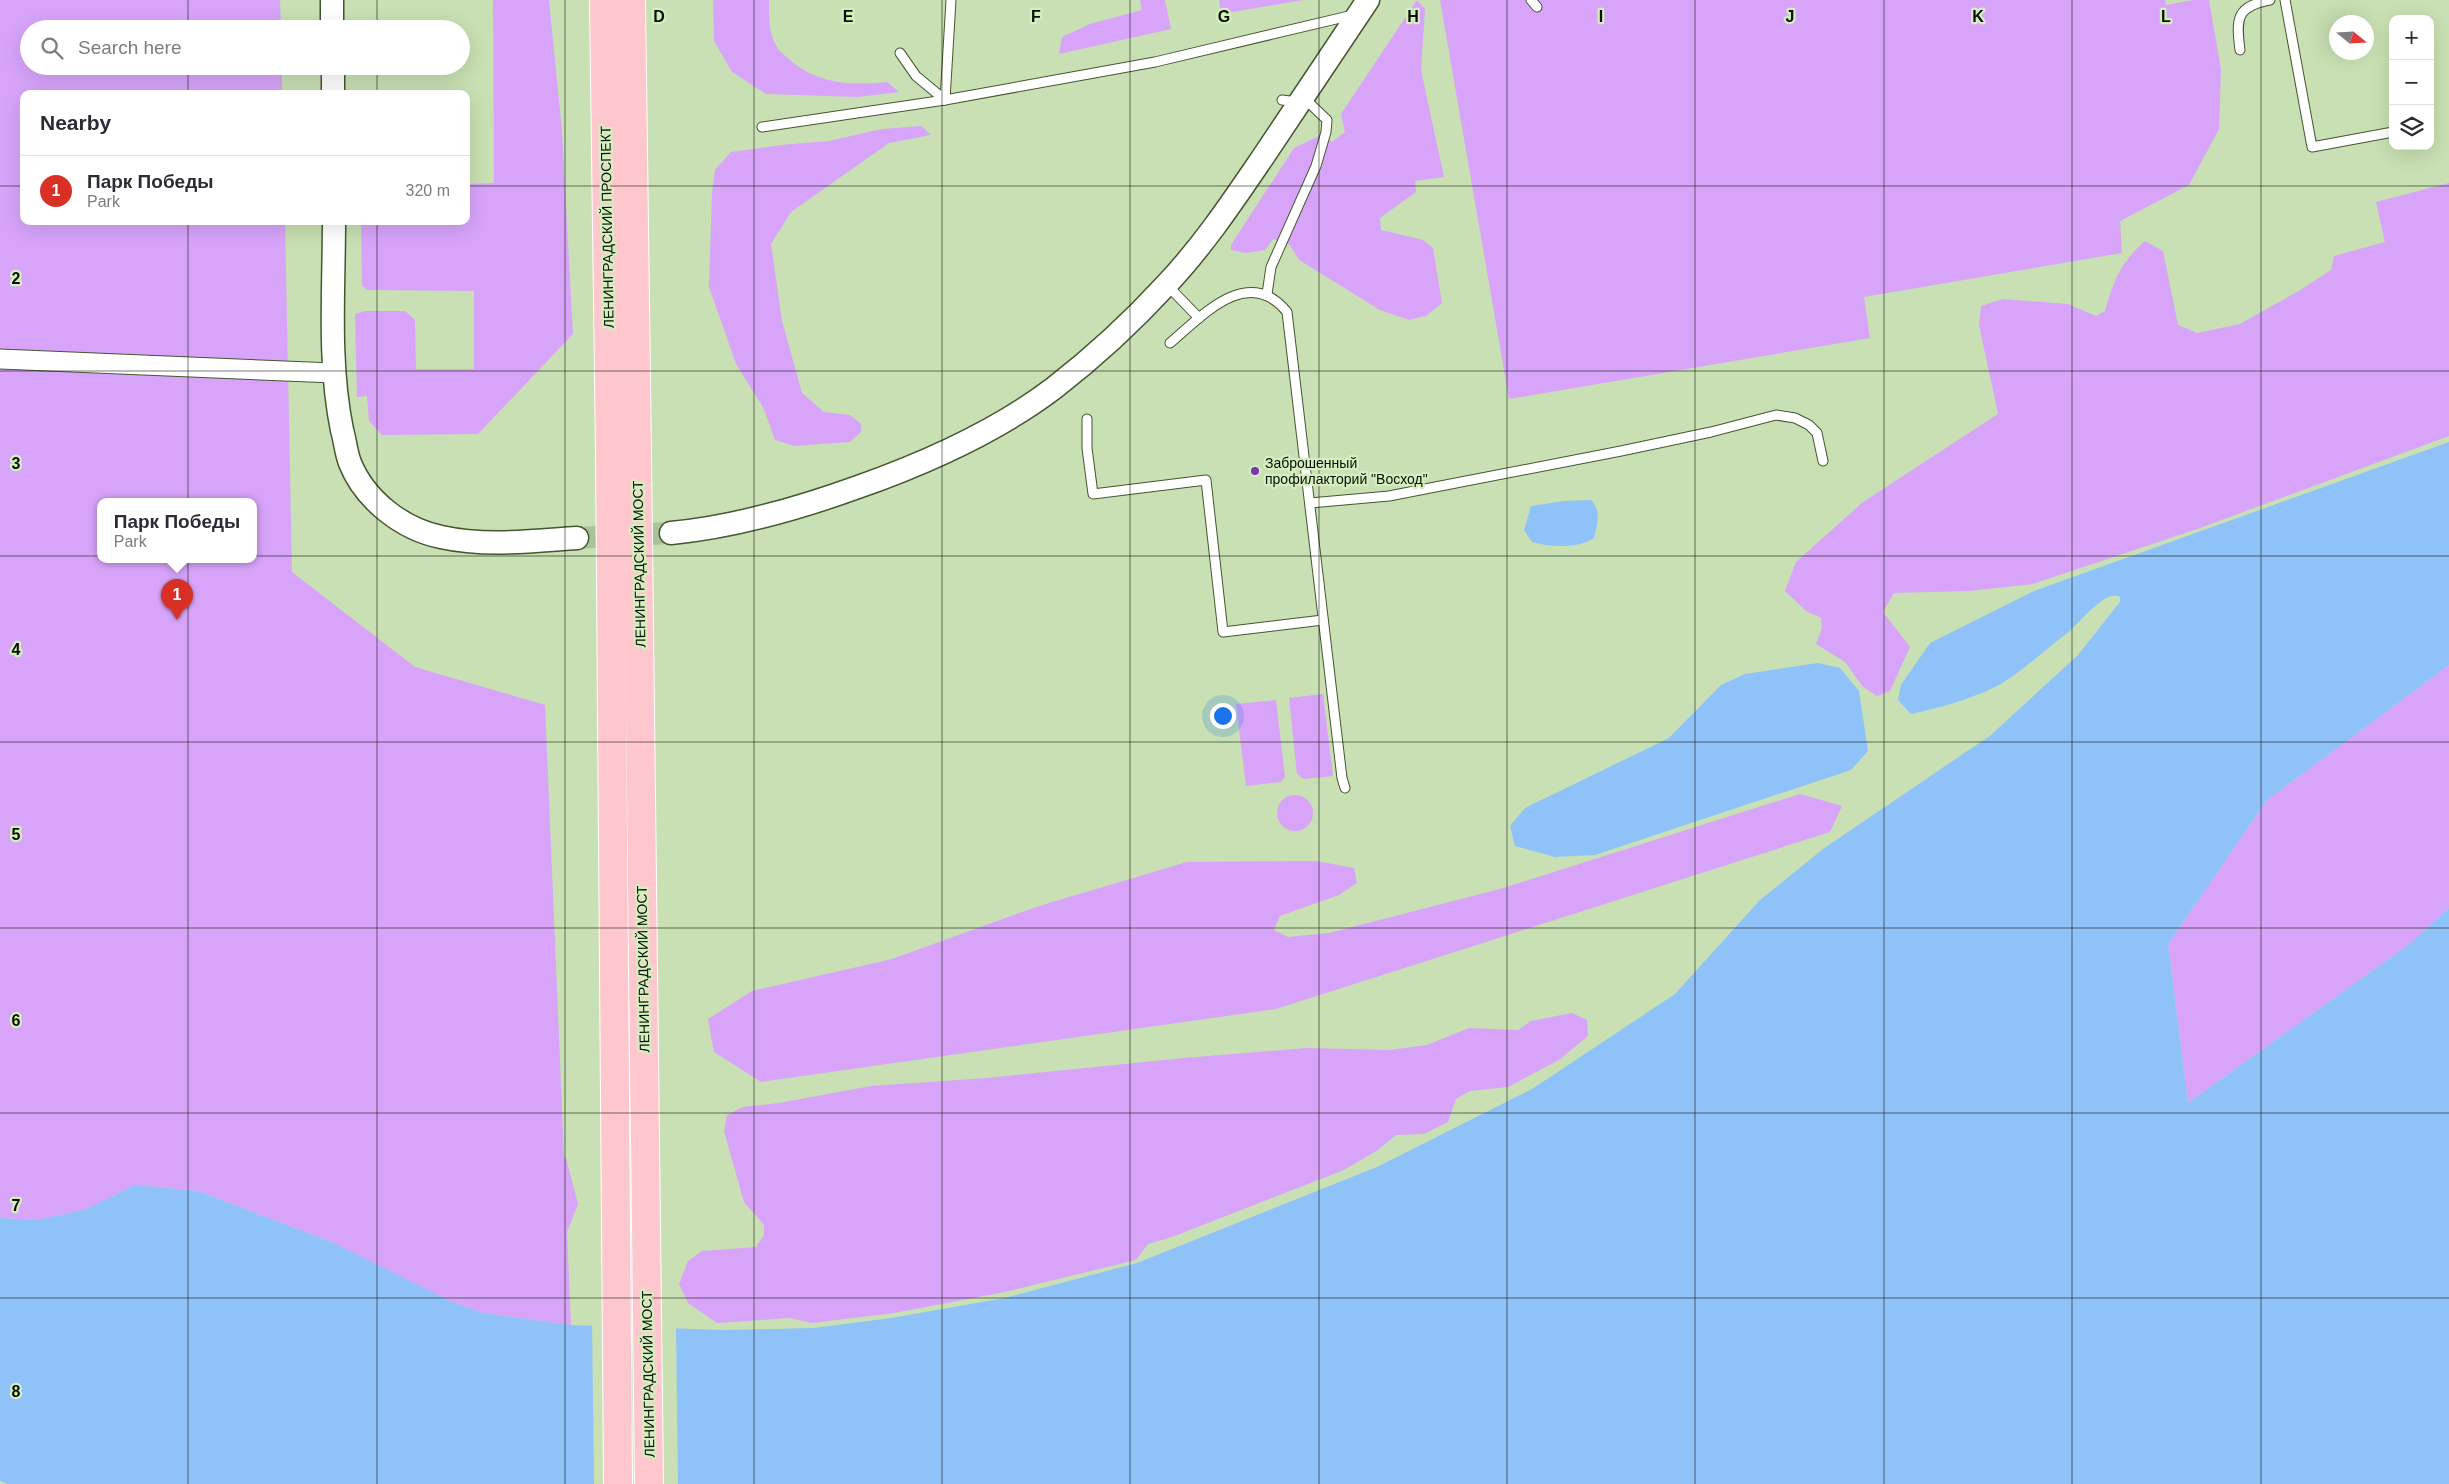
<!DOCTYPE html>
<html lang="en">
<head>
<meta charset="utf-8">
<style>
	:root { --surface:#fff; --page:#f2f2f3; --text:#2b2b33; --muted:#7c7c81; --line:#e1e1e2; --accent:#d93025 }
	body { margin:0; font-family:Arial,sans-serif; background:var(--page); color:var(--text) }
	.controls { position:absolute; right:15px; top:15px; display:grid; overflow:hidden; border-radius:10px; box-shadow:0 5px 20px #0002 }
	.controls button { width:45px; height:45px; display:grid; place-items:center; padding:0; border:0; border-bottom:1px solid var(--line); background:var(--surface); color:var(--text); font:25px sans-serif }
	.compass { position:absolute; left:2329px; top:15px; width:45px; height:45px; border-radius:50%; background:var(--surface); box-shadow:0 5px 20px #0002; rotate:108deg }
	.you { position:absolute; left:1222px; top:715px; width:18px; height:18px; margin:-12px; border:4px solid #fff; border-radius:50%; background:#1a73e8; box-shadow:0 0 0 8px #1a73e833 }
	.badge { display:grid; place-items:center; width:32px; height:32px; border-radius:50%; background:var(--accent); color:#fff; font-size:16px; font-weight:700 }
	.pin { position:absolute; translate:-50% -41px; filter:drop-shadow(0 1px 2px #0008) }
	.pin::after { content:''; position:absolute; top:26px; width:18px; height:15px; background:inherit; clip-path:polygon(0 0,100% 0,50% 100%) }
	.popup { position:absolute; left:97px; top:498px; width:160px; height:65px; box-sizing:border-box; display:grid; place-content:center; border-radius:10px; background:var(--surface); filter:drop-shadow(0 1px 4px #0005); font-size:16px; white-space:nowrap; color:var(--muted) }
	.popup b { font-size:19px; color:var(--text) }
	.popup::after { content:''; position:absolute; left:50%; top:100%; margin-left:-10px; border:10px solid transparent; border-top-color:var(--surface) }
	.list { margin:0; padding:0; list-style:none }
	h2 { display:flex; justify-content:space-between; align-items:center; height:65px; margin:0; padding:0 20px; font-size:21px }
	h2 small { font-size:16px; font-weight:400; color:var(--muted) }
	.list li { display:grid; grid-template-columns:32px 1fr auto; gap:15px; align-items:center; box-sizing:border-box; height:70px; padding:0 20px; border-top:1px solid var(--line) }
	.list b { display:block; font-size:19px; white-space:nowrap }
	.list p { margin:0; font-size:16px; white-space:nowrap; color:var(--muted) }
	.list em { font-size:16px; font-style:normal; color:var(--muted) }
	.icon { flex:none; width:28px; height:28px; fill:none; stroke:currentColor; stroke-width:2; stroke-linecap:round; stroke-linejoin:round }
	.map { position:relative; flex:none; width:2449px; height:1484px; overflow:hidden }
	.search { position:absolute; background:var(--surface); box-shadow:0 5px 20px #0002; left:20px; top:20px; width:450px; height:55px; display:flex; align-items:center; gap:12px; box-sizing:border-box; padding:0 18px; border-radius:28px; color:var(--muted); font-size:19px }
	.panel { position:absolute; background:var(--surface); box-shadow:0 5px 20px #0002; left:20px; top:90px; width:450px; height:135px; border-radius:10px }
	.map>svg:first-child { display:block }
	.green { fill:#d7a4fa; fill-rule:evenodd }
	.water { fill:#8fc2f9 }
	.pier { fill:#c8e0b3 }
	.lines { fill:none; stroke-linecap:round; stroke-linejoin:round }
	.tertiary-tunnel { stroke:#abc198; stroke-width:22; stroke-dasharray:22 11; stroke-linecap:butt }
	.service-casing { stroke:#435730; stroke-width:11 }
	.minor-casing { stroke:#435730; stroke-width:21 }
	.tertiary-casing { stroke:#435730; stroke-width:25 }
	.primary-casing { stroke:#fff; stroke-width:30 }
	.service { stroke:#fff; stroke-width:9 }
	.minor { stroke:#fff; stroke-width:19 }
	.tertiary { stroke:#fff; stroke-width:22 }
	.primary { stroke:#fec7ce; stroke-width:28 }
	.primary-bridge-casing { stroke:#fff; stroke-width:30; stroke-linecap:butt }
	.primary-bridge { stroke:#fec7ce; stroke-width:28 }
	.grid { fill:none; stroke:#080f02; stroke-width:1; stroke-opacity:0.55 }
	.poi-dot { fill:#7d34a6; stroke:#d5eec0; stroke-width:2 }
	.labels { text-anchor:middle; stroke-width:4.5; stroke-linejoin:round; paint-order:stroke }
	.street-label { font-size:14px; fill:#080f02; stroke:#d5eec0 }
	.poi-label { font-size:14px; fill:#080f02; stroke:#d5eec0; text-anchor:start }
	.grid-label { font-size:16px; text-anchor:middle; font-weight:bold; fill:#080f02; stroke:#d5eec0; stroke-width:4.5; stroke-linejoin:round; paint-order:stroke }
</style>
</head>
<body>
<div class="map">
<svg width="2449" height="1484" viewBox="0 0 2449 1484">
	<rect width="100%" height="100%" fill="#c8e0b3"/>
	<!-- green -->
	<g class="green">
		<path d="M0,0H280L281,29H29V66H282V94H24V221H285L292,572L415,667L545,705L564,1156L566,1158L578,1204L567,1232L571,1325L483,1313L452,1302L334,1243L198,1191L135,1185L84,1210L36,1220L0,1218ZM101,501H253V559H101Z"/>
		<path d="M493,0H549L562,131L573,334L478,434L382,435L369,421L367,396L357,397L355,314L365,311H405L415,320L416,369H474V291L367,290L362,285L361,221H466V184L494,183Z"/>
		<path d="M713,0H769C769,16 768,30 776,45C778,51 785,55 789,59C816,84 852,86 887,82L899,92L858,97L766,94L732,72L714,41Z"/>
		<path d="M1140,0H1165L1171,29L1059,54L1062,37L1090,24L1142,10Z"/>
		<path d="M1219,0H1303L1221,14Z"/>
		<path d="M1417,0L1425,9L1421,70L1444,177L1415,181L1416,192L1380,218L1381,230L1423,240L1433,248L1442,303L1426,316L1409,320L1380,310L1299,260L1290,245L1273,239L1265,250L1246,253L1231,250V245L1294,148L1323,134L1332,142L1345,132L1341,114Z"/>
		<path d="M1440,0H2165L2166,5L2193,0H2209L2221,69L2219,129L2189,185L2120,221L2122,253L1864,297L1870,338L1509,399Z"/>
		<path d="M921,126L931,135L889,143L791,212L771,244L782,321L802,393L824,412L850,415L861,424V432L850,442L794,446L775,440L764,409L736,364L709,287L712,193L715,170L731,152L781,145L829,141L882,129Z"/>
		<path d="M2449,183V436L2200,528L2033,584L1969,591L1894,593L1883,612L1910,647L1890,691L1877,696L1863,687L1845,662L1816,644L1822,628L1821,618L1806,611L1785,591L1796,562L1863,502L1998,414L1979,325L1981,306L2003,299L2068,304L2096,316L2105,311C2115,278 2119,265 2145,241L2163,251L2178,325L2197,333L2240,324L2302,289L2331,270L2334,256L2385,242L2376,202Z"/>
		<path d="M2449,665V908L2411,943L2188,1103L2168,944L2267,800Z"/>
		<path d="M1323,694L1333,776L1304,779L1297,774L1289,698Z"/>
		<path d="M1276,700L1285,777L1281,782L1246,786L1236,704Z"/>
		<path d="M1800,794L1842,806L1830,832L1276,1009L761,1082L714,1052L708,1019L752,991L892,959L1039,906L1187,862L1316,861L1354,868L1357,883L1339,895L1280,916L1274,930L1288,937L1329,933L1500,889Z"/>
		<circle cx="1295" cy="813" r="18"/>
		<path d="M1572,1013L1587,1020L1588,1036L1559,1060L1508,1087L1470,1091L1456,1099L1448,1122L1424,1134L1396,1135L1378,1150L1344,1170L1172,1237L1148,1244L1136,1260L1005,1292L894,1313L812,1323L789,1318L717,1323L688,1303L679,1284L688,1261L702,1251L756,1247L764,1235V1225L744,1202L724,1131L727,1115L743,1107L779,1103L871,1086L987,1078L1184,1058L1307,1048L1390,1050L1427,1045L1469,1028L1518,1030L1531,1021Z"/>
	</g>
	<!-- water -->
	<g class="water">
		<path d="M2449,442V665L2267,800L2168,944L2188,1103L2411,943L2449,908V1484H8L0,1481V1218L36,1220L84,1210L135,1185L198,1191L334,1243L452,1302L483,1313L571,1325L725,1330L814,1328L891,1318L1005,1298L1137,1263L1377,1167L1532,1089L1675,994L1760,900L1823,849L1991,735L2078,655L2120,602V597C2104,589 2079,625 2066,634C2046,649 2016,677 1995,687C1968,700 1939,708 1911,714L1898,700L1901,685L1930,643L2034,591Z"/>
		<path d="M1591,500C1602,511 1597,524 1594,538C1578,549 1549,547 1532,542L1524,530L1531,506L1564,501Z"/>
		<path d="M1818,663L1840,668L1859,691L1868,751L1851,770L1595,855L1555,857L1515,846L1510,826L1525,808L1669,738L1721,685L1745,674Z"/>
	</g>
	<!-- pier -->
	<path class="pier" d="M592,1323L676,1326L678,1484H594Z"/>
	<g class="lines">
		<!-- tertiary-tunnel -->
		<path class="tertiary-tunnel" d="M577,538L671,533"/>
		<defs>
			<g id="service">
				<path d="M1531,0L1537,7"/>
				<path d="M2285,0L2312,147L2393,132"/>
				<path d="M2240,50C2236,19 2236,6 2270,0"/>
				<path d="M900,53L916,76L945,100"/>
				<path d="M945,100L951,0"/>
				<path d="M1282,100L1297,102"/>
				<path d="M762,127L945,100L1155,62L1353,15"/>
				<path d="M1167,285L1199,318"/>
				<path d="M1267,294L1271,267L1316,166L1326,132L1327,120L1303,97"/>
				<path d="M1170,343C1202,316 1248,264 1287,312L1342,778L1345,788"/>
				<path d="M1087,419V448L1093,494L1206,480L1223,632L1323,620"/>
				<path d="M1310,503L1389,496L1621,451L1711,432L1776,415L1795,418L1809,425L1817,433L1823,461"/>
			</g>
			<path id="minor" d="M0,359L334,373"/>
			<g id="tertiary">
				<path d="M332,0V29"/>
				<path d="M333,66V94"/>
				<path d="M334,221C334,290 328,362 342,430C345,440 346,453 350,463C365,500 402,529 441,537C486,547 532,541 577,538"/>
				<path d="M671,533C735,527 797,509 858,487C926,463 996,432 1054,388C1094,357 1132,322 1166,285C1203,246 1233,201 1263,157C1298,105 1333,52 1368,0"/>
			</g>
			<g id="primary">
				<path d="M604,0L610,454"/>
				<path d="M631,0L637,453"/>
			</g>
		</defs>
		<!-- service casing -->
		<use href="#service" class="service-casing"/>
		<!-- minor casing -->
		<use href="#minor" class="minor-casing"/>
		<!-- tertiary casing -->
		<use href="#tertiary" class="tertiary-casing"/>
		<!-- primary casing -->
		<use href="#primary" class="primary-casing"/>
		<!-- service -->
		<use href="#service" class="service"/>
		<!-- minor -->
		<use href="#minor" class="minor"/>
		<!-- tertiary -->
		<use href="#tertiary" class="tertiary"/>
		<!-- primary -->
		<use href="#primary" class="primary"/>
		<defs>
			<g id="primary-bridge">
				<path d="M637,453L649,1484"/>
				<path d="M610,454L618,1484"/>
			</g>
		</defs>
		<!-- primary-bridge casing -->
		<use href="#primary-bridge" class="primary-bridge-casing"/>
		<!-- primary-bridge -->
		<use href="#primary-bridge" class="primary-bridge"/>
	</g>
	<!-- grid -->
	<path class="grid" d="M188,0V29M377,0V29M565,0V1484M754,0V1484M942,0V1484M1130,0V1484M1319,0V1484M1507,0V1484M1695,0V1484M1884,0V1484M2072,0V1484M2261,0V1484M188,66V94M377,66V94M0,186H24M466,186H2449M188,221V1484M377,221V1484M0,371H2449M0,556H2449M0,742H2449M0,928H2449M0,1113H2449M0,1298H2449"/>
	<!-- markers -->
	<circle class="poi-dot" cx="1255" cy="471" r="5"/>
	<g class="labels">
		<!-- street labels -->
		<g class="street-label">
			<text transform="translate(607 227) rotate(-91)" y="5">ЛЕНИНГРАДСКИЙ ПРОСПЕКТ</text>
			<text transform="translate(639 564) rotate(-91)" y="5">ЛЕНИНГРАДСКИЙ МОСТ</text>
			<text transform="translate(643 969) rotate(-91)" y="5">ЛЕНИНГРАДСКИЙ МОСТ</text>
			<text transform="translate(648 1374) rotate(-91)" y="5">ЛЕНИНГРАДСКИЙ МОСТ</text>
		</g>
		<!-- poi labels -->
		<g class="poi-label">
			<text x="1265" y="468">Заброшенный<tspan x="1265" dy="16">профилакторий "Восход"</tspan></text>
		</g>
	</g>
	<g class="grid-label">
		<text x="659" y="22">D</text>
		<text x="848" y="22">E</text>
		<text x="1036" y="22">F</text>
		<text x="1224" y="22">G</text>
		<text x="1413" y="22">H</text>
		<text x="1601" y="22">I</text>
		<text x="1790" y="22">J</text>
		<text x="1978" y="22">K</text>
		<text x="2166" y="22">L</text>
		<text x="16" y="284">2</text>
		<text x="16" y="469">3</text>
		<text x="16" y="655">4</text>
		<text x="16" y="840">5</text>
		<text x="16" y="1026">6</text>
		<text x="16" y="1211">7</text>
		<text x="16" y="1397">8</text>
	</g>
</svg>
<div class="controls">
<button>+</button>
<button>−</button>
<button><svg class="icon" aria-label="layers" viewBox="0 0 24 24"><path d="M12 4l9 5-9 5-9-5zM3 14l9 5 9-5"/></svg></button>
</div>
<svg class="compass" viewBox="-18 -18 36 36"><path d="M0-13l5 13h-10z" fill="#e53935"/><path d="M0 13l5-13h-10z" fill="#7c7c81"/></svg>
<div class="you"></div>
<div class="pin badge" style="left:177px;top:620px">1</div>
<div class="popup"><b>Парк Победы</b>Park</div>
<div class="search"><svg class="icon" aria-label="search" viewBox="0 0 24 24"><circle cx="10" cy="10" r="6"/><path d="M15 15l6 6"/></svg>Search here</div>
<section class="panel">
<h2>Nearby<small></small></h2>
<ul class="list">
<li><span class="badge">1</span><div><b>Парк Победы</b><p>Park</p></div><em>320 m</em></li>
</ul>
</section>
</div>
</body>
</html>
